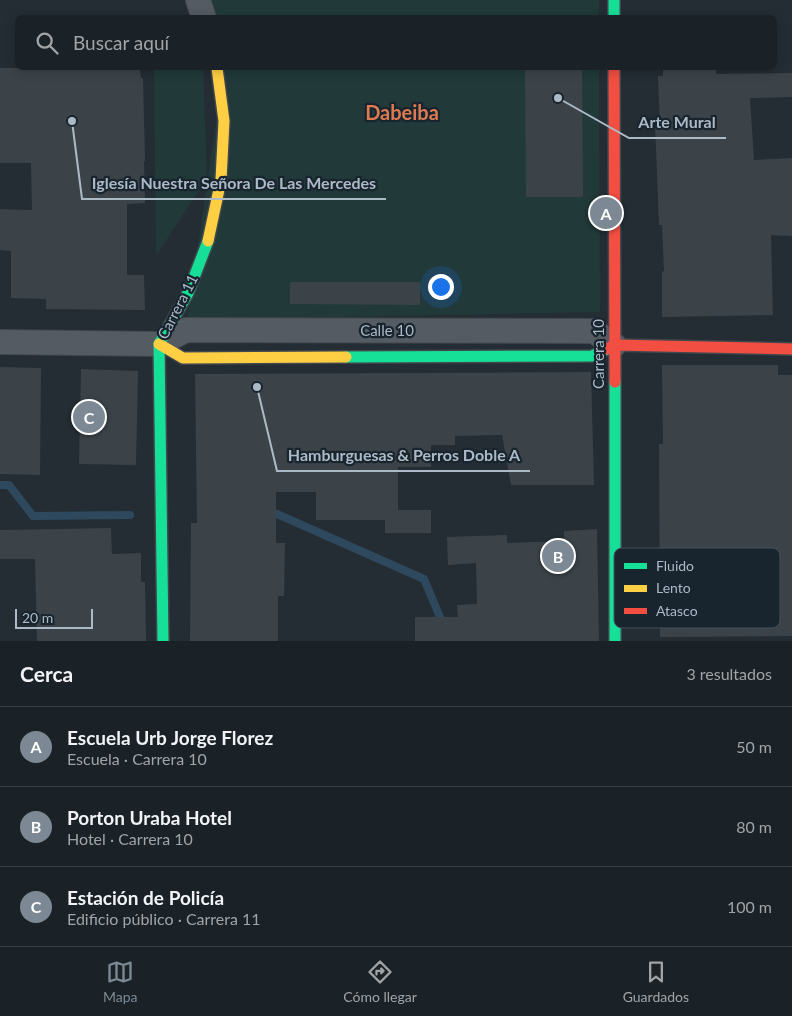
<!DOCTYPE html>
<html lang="es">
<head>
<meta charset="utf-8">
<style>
	:root { --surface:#1b2227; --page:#282f33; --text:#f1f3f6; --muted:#a0a4a7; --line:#393f44; --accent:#7c8994 }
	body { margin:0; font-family:Lato,sans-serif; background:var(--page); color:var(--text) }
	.scale { position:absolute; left:15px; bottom:12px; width:78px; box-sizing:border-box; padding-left:5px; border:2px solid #acbac7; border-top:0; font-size:14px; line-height:18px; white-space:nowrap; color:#acbac7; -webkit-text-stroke:4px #18242e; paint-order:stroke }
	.you { position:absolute; left:440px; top:286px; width:18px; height:18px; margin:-12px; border:4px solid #fff; border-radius:50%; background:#1a73e8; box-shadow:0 0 0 8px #1a73e833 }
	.badge { display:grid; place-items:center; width:32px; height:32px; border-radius:50%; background:var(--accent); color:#fff; font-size:16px; font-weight:700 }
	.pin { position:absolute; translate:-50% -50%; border:2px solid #fff; box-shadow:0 1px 5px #0006 }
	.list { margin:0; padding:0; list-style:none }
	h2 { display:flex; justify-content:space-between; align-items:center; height:65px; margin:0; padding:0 20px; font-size:21px }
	h2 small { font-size:16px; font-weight:400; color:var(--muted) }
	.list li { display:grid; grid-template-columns:32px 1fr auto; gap:15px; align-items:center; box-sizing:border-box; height:80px; padding:0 20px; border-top:1px solid var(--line) }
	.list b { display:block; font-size:19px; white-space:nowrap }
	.list p { margin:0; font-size:16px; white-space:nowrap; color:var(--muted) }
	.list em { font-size:16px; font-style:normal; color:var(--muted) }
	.icon { flex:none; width:28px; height:28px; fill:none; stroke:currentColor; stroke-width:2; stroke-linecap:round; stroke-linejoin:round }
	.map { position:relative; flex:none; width:792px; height:641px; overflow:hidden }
	.search { position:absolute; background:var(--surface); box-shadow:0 2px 12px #0003; left:15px; right:15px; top:15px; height:55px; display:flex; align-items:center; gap:12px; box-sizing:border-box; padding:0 18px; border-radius:8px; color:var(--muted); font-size:19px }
	.sheet { height:305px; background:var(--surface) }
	nav { display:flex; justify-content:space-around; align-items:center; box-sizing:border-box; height:70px; border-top:1px solid var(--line); background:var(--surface); font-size:14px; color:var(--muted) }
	nav a { display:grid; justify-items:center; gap:2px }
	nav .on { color:var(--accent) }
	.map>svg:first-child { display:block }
	.green { fill:#213939 }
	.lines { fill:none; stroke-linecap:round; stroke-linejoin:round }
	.stream { stroke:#2e485d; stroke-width:8 }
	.building { fill:#3b4349 }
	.street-casing { stroke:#41474c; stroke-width:26 }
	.fast-casing { stroke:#41474c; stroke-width:14 }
	.slow-casing { stroke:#41474c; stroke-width:14 }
	.jam-casing { stroke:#41474c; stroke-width:14 }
	.street { stroke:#545b62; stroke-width:24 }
	.fast { stroke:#16e098; stroke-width:11 }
	.slow { stroke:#ffcf43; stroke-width:11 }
	.jam { stroke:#f24e42; stroke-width:11 }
	.labels { text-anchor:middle; stroke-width:4.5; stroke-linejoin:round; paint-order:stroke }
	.street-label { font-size:15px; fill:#acbac7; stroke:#18242e }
	.district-label { font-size:20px; font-weight:bold; fill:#dd7a51; stroke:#18242e }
	.key { fill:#18242e; stroke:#44515c; stroke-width:1 }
	.key-label { font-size:14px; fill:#acbac7 }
	.leader { fill:none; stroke:#acbac7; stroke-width:2 }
	.callout-dot { fill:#acbac7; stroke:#18242e; stroke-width:2 }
	.callout-label { font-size:16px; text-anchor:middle; font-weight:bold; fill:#acbac7; stroke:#18242e; stroke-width:4.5; stroke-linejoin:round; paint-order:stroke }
</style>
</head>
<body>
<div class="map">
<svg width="792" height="641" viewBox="0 0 792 641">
	<rect width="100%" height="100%" fill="#242d34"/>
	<!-- green -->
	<g class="green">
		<path d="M201,0H599V17L208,18Z"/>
		<path d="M154,68H203L207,178L156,256Z"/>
		<path d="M224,68H599L600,312L187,320Z"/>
	</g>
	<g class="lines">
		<!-- stream -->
		<g class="stream">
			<path d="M0,485H9L33,516L130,515"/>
			<path d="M277,514L424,579L450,641"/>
		</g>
	</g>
	<!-- building -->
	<g class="building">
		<path d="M0,68H140L141,78H143L145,161H144L145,203L127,204V275H144L145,310L46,309V299L11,298V251L0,250V209L32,210L31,163H0Z"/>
		<path d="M525,68H582L583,197H526Z"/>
		<path d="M663,68H716V74L792,73V97L750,98L754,160L792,158V236L771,235L773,315L662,317V272L664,271L662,225H659L655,125H660L658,76H663Z"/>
		<path d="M290,282H420V305L290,304Z"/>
		<path d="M662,365H778V375H792V636L660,637L659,444H663Z"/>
		<path d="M0,367L41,368L40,475L0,474Z"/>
		<path d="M81,369L138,371L136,465L79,464Z"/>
		<path d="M591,372L594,485H511L502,435L455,436V445H431V467H398V510H431V533H385V520H316V492H276V543H285L284,596H278V641H190L191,523H197L195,374Z"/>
		<path d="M111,528L112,554L141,553V582H145L146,641H37L35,559H0V530Z"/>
		<path d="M597,529L599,641H415V617H458L457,605L477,604L476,563L448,565L447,537L507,535V543L564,541V531Z"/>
	</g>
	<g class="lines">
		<defs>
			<g id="street">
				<path d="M198,0L204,18"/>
				<path d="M0,342L159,344L186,330L594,331L614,345"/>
			</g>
			<g id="fast">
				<path d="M614,0V18"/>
				<path d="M346,357L592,356L607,349"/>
				<path d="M615,382V641"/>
				<path d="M163,641L159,344L188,293L208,241"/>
			</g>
			<g id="slow">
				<path d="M208,241L221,180L224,121L217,68"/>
				<path d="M159,344L183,358L346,357"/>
			</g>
			<g id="jam">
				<path d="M614,68L615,382"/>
				<path d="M607,349L614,345L792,349"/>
			</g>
		</defs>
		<!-- street casing -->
		<use href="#street" class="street-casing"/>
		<!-- fast casing -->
		<use href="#fast" class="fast-casing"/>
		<!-- slow casing -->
		<use href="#slow" class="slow-casing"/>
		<!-- jam casing -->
		<use href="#jam" class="jam-casing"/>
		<!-- street -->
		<use href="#street" class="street"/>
		<!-- fast -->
		<use href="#fast" class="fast"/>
		<!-- slow -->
		<use href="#slow" class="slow"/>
		<!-- jam -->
		<use href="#jam" class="jam"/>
	</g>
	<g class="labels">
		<!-- street labels -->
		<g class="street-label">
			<text transform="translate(178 307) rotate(-63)" y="5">Carrera 11</text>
			<text x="387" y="336">Calle 10</text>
			<text transform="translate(599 354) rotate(-90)" y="5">Carrera 10</text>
		</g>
		<!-- district labels -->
		<g class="district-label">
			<text x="402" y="120">Dabeiba</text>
		</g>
	</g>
	<!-- legend -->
	<rect x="614" y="548" width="166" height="80" rx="8" class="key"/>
	<rect x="624" y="563" width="23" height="6" fill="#16e098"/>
	<rect x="624" y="585" width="23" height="7" fill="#ffcf43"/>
	<rect x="624" y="608" width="23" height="6" fill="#f24e42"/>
	<g class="key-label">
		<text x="656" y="571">Fluido</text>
		<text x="656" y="593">Lento</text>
		<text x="656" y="616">Atasco</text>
	</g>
	<!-- callouts -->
	<path class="leader" d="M558 98L629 138H726M72 121L82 199H386M257 387L277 471H530"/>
	<g class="callout-dot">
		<circle cx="558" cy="98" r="5"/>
		<circle cx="72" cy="121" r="5"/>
		<circle cx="257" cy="387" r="5"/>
	</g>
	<g class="callout-label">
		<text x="677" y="128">Arte Mural</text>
		<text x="234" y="189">Iglesía Nuestra Señora De Las Mercedes</text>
		<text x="404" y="461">Hamburguesas &amp; Perros Doble A</text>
	</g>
</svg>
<div class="scale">20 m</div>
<div class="you"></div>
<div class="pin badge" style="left:606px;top:213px">A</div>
<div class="pin badge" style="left:558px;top:556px">B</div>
<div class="pin badge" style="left:89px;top:417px">C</div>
<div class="search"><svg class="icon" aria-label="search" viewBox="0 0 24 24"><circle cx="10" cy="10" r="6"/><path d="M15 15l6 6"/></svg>Buscar aquí</div>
</div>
<section class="sheet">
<h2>Cerca<small>3 resultados</small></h2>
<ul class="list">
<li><span class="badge">A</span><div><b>Escuela Urb Jorge Florez</b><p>Escuela · Carrera 10</p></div><em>50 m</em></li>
<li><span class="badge">B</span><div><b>Porton Uraba Hotel</b><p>Hotel · Carrera 10</p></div><em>80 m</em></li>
<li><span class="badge">C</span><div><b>Estación de Policía</b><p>Edificio público · Carrera 11</p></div><em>100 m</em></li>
</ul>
</section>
<nav>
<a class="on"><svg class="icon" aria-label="map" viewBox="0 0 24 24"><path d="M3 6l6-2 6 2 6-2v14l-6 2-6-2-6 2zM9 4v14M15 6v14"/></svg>Mapa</a>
<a><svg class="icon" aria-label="directions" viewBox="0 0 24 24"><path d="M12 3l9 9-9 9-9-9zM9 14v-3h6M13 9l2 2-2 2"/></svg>Cómo llegar</a>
<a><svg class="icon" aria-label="saved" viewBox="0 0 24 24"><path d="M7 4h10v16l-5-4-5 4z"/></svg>Guardados</a>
</nav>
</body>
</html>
